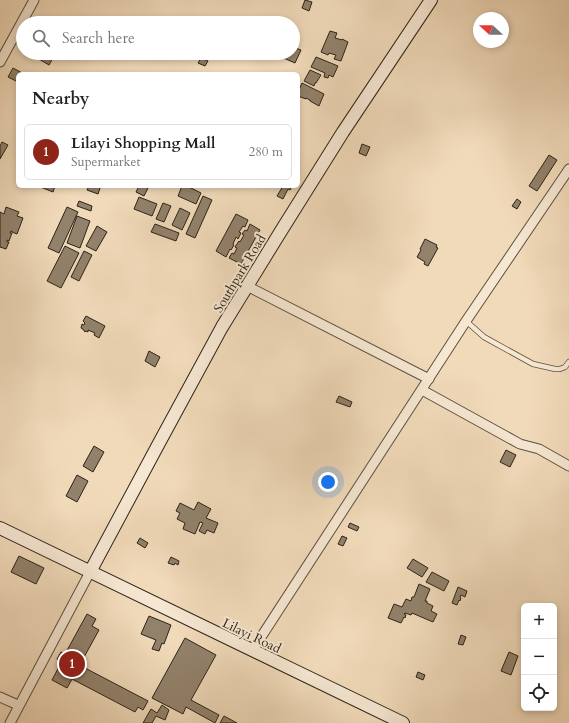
<!DOCTYPE html>
<html lang="en">
<head>
<meta charset="utf-8">
<style>
	:root { --surface:#fff; --page:#f2f2f2; --text:#222; --muted:#767676; --line:#e0e0e0; --accent:#8f2418 }
	body { margin:0; font-family:Cardo,serif; background:var(--page); color:var(--text) }
	.controls { position:absolute; right:12px; bottom:12px; display:grid; overflow:hidden; border-radius:6px; box-shadow:0 2px 6px #0003 }
	.controls button { width:36px; height:36px; display:grid; place-items:center; padding:0; border:0; border-bottom:1px solid var(--line); background:var(--surface); color:var(--text); font:20px sans-serif }
	.compass { position:absolute; left:473px; top:12px; width:36px; height:36px; border-radius:50%; background:var(--surface); box-shadow:0 2px 6px #0003; rotate:291deg }
	.you { position:absolute; left:328px; top:482px; width:14px; height:14px; margin:-10px; border:3px solid #fff; border-radius:50%; background:#1a73e8; box-shadow:0 0 0 6px #1a73e833 }
	.badge { display:grid; place-items:center; width:26px; height:26px; border-radius:50%; background:var(--accent); color:#fff; font-size:13px; font-weight:700 }
	.pin { position:absolute; translate:-50% -50%; border:2px solid #fff; box-shadow:0 1px 4px #0006 }
	.list { margin:0; padding:0; list-style:none }
	h2 { display:flex; justify-content:space-between; align-items:center; height:52px; margin:0; padding:0 16px; font-size:17px }
	h2 small { font-size:13px; font-weight:400; color:var(--muted) }
	.list li { display:grid; grid-template-columns:26px 1fr auto; gap:12px; align-items:center; box-sizing:border-box; height:56px; margin:0 8px 8px; padding:0 8px; border:1px solid var(--line); border-radius:6px }
	.list b { display:block; font-size:15px; white-space:nowrap }
	.list p { margin:0; font-size:13px; white-space:nowrap; color:var(--muted) }
	.list em { font-size:13px; font-style:normal; color:var(--muted) }
	.icon { flex:none; width:22px; height:22px; fill:none; stroke:currentColor; stroke-width:2; stroke-linecap:round; stroke-linejoin:round }
	.map { position:relative; flex:none; width:569px; height:723px; overflow:hidden }
	.search { position:absolute; background:var(--surface); box-shadow:0 2px 6px #0003; left:16px; top:16px; width:284px; height:44px; display:flex; align-items:center; gap:10px; box-sizing:border-box; padding:0 14px; border-radius:22px; color:var(--muted); font-size:15px }
	.panel { position:absolute; background:var(--surface); box-shadow:0 2px 6px #0003; left:16px; top:72px; width:284px; height:116px; border-radius:6px }
	.map>svg:first-child { display:block }
	.building { fill:#92826c; stroke:#2b2318 }
	.lines { fill:none; stroke-linecap:round; stroke-linejoin:round }
	.lane-casing { stroke:#5c5140; stroke-width:6 }
	.street-casing { stroke:#5c5140; stroke-width:11 }
	.secondary-casing { stroke:#2b2318; stroke-width:14 }
	.lane { stroke:#f6e7d2; stroke-width:4.5 }
	.street { stroke:#f6e7d2; stroke-width:9 }
	.secondary { stroke:#f6e7d2; stroke-width:12 }
	.labels { text-anchor:middle; stroke-width:4; stroke-linejoin:round; paint-order:stroke }
	.street-label { font-size:13px; fill:#2b2318; stroke:#f6e7d2 }
</style>
</head>
<body>
<div class="map">
<svg width="569" height="723" viewBox="0 0 569 723">
	<rect width="100%" height="100%" fill="#f1daba"/>
	<filter id="stains"><feTurbulence type="fractalNoise" baseFrequency=".005" numOctaves="4"/><feColorMatrix values="0 0 0 0 .2 0 0 0 0 .09 0 0 0 0 .02 0 0 0 .5 -.17"/></filter>
	<radialGradient id="worn" r=".72"><stop offset=".6" stop-color="#630" stop-opacity="0"/><stop offset="1" stop-color="#630" stop-opacity=".3"/></radialGradient>
	<!-- building -->
	<g class="building">
		<path d="M305,0L312,2L309,11L302,8Z"/>
		<path d="M330,31L337,33L335,38L342,40V39L348,42L341,61L334,59L336,55L329,53L328,55L321,52Z"/>
		<path d="M293,47L301,50L295,63L279,56L280,53H293Z"/>
		<path d="M29,53H48L54,56L49,65Z"/>
		<path d="M316,57L338,66L333,77L329,75L328,78L324,77L325,73L311,67Z"/>
		<path d="M201,58L208,61L205,66L198,63Z"/>
		<path d="M13,68L24,74H18V82L8,77Z"/>
		<path d="M310,70L321,75L316,83H315L314,86L304,81Z"/>
		<path d="M302,83L324,94L319,106L310,101V100L306,98V99L298,96L299,94L298,92Z"/>
		<path d="M2,142L8,145L0,159V146Z"/>
		<path d="M362,144L370,147L366,156L359,153Z"/>
		<path d="M549,155L557,160L537,191L529,186Z"/>
		<path d="M38,186H55L53,192Z"/>
		<path d="M89,186H94L100,188L98,194L87,190Z"/>
		<path d="M139,186H149L144,196L136,192Z"/>
		<path d="M182,186H187L201,193L196,204L178,196Z"/>
		<path d="M282,186H292L290,190L288,189L283,199L277,196L283,186Z"/>
		<path d="M203,196L212,200L195,238L186,234Z"/>
		<path d="M139,197L157,204L152,216L134,209Z"/>
		<path d="M517,199L521,202L517,209L512,206Z"/>
		<path d="M79,201L92,206L91,211L77,206Z"/>
		<path d="M163,203L171,206L164,222L156,219Z"/>
		<path d="M6,207L19,212L17,216L23,218L17,234L12,232V231H11L10,233H12L9,241L7,240V242H9L6,249L0,247V212L4,214Z"/>
		<path d="M67,207L78,212L59,253L48,248Z"/>
		<path d="M180,208L190,213L182,230L172,225Z"/>
		<path d="M236,214L248,220L245,227L243,226L239,232L241,233L238,239L236,237L233,244L234,245L231,250L230,249L226,257L216,251Z"/>
		<path d="M77,216L90,221L80,248L67,243Z"/>
		<path d="M155,224L179,233L176,241L151,232Z"/>
		<path d="M250,224L260,230L241,264L229,258L232,253L234,254L237,248L235,247L239,241L240,242L244,235L242,234L245,230L247,231Z"/>
		<path d="M97,226L107,232L96,251L86,246Z"/>
		<path d="M425,239L437,245L436,247L438,248L428,266L424,264L425,262L417,257L421,250L420,249Z"/>
		<path d="M65,246L79,253L61,288L47,281Z"/>
		<path d="M84,251L92,255L79,281L71,277Z"/>
		<path d="M86,316L105,326L99,338L94,335L95,333L88,330V332L86,331L85,332L84,331V330L81,328L82,324L84,325L85,323L83,321Z"/>
		<path d="M149,351L160,357L155,367L145,361Z"/>
		<path d="M339,396L352,402L350,407L336,402Z"/>
		<path d="M94,446L104,452L93,472L83,466Z"/>
		<path d="M506,450L516,455L510,467L500,462Z"/>
		<path d="M77,475L88,481L77,502L66,496Z"/>
		<path d="M198,502L211,509L206,518L218,523L214,533L207,530L205,534L199,531L203,523L200,522L195,534L183,529L185,523L177,519L180,513L176,511L180,503L194,510Z"/>
		<path d="M350,523L359,527L357,531L348,527Z"/>
		<path d="M342,536L347,538L343,546L338,544Z"/>
		<path d="M140,538L148,543L145,548L137,543Z"/>
		<path d="M19,556L44,568L36,584L11,572Z"/>
		<path d="M171,557L179,561L178,565L175,563L174,565L168,563Z"/>
		<path d="M413,559L428,568L422,577L407,568Z"/>
		<path d="M432,572L449,581L444,591L426,582Z"/>
		<path d="M419,584L430,589L425,601H427V603L433,606L431,611L437,614L433,622L412,613L411,615L405,613L404,614L406,615L405,618L404,617L401,623L388,618L394,604L402,607L406,599L411,601L412,597H414Z"/>
		<path d="M458,587L467,591L465,597L461,595L460,597L461,598L460,601L459,600L457,605L452,603Z"/>
		<path d="M87,614L96,619L92,626L99,630L83,659L85,668L148,701L143,710L138,707L135,712L72,679L67,688L52,680L62,661L57,659L61,652L65,654Z"/>
		<path d="M149,616L171,625L164,644L162,643L159,651L152,649L156,640L141,634Z"/>
		<path d="M461,635L466,637L463,645L458,644Z"/>
		<path d="M185,638L216,655L191,700L219,715L215,723L186,707L183,714L152,698Z"/>
		<path d="M509,652L518,656L511,675L501,671Z"/>
		<path d="M418,672L425,675L423,680L416,677Z"/>
		<path d="M162,705L169,710L165,720L156,716L152,723H143L151,709L157,713Z"/>
		<path d="M224,716L237,723H220Z"/>
	</g>
	<g class="lines">
		<defs>
			<path id="lane" d="M466,321L484,337L533,364L555,369H560L565,367L569,362"/>
			<g id="street">
				<path d="M0,62L34,0"/>
				<path d="M247,286L429,379"/>
				<path d="M422,390L520,444L539,449L569,466"/>
				<path d="M252,651L466,321L569,169"/>
				<path d="M0,697L18,705"/>
				<path d="M10,723L90,572"/>
			</g>
			<g id="secondary">
				<path d="M0,528L403,723"/>
				<path d="M90,572L158,445L222,327L281,231L343,132L431,0"/>
			</g>
		</defs>
		<!-- lane casing -->
		<use href="#lane" class="lane-casing"/>
		<!-- street casing -->
		<use href="#street" class="street-casing"/>
		<!-- secondary casing -->
		<use href="#secondary" class="secondary-casing"/>
		<!-- lane -->
		<use href="#lane" class="lane"/>
		<!-- street -->
		<use href="#street" class="street"/>
		<!-- secondary -->
		<use href="#secondary" class="secondary"/>
	</g>
	<g class="labels">
		<!-- street labels -->
		<g class="street-label">
			<text transform="translate(239 273) rotate(-59)" y="5">Southpark Road</text>
			<text transform="translate(252 635) rotate(26)" y="5">Lilayi Road</text>
		</g>
	</g>
	<rect width="100%" height="100%" filter="url(#stains)"/>
	<rect width="100%" height="100%" fill="url(#worn)"/>
</svg>
<div class="controls">
<button>+</button>
<button>−</button>
<button><svg class="icon" aria-label="locate" viewBox="0 0 24 24"><circle cx="12" cy="12" r="6"/><path d="M12 2v4M12 18v4M2 12h4M18 12h4"/></svg></button>
</div>
<svg class="compass" viewBox="-18 -18 36 36"><path d="M0-13l5 13h-10z" fill="#e53935"/><path d="M0 13l5-13h-10z" fill="#767676"/></svg>
<div class="you"></div>
<div class="pin badge" style="left:72px;top:664px">1</div>
<div class="search"><svg class="icon" aria-label="search" viewBox="0 0 24 24"><circle cx="10" cy="10" r="6"/><path d="M15 15l6 6"/></svg>Search here</div>
<section class="panel">
<h2>Nearby<small></small></h2>
<ul class="list">
<li><span class="badge">1</span><div><b>Lilayi Shopping Mall</b><p>Supermarket</p></div><em>280 m</em></li>
</ul>
</section>
</div>
</body>
</html>
